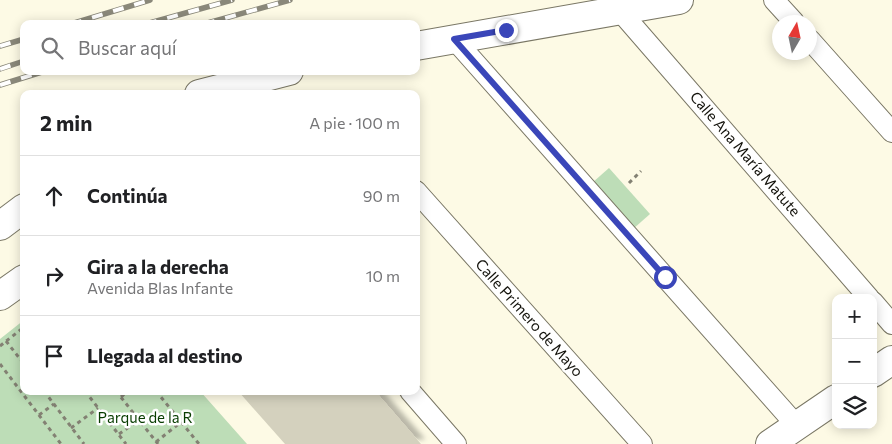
<!DOCTYPE html>
<html lang="es">
<head>
<meta charset="utf-8">
<style>
	:root { --surface:#fff; --page:#f6f6f6; --text:#202124; --muted:#757577; --line:#e0e0e0 }
	body { margin:0; font-family:Commissioner,sans-serif; background:var(--page); color:var(--text) }
	.controls { position:absolute; right:15px; bottom:15px; display:grid; overflow:hidden; border-radius:10px; box-shadow:0 2px 12px #0003 }
	.controls button { width:45px; height:45px; display:grid; place-items:center; padding:0; border:0; border-bottom:1px solid var(--line); background:var(--surface); color:var(--text); font:25px sans-serif }
	.compass { position:absolute; left:772px; top:15px; width:45px; height:45px; border-radius:50%; background:var(--surface); box-shadow:0 2px 12px #0003; rotate:9deg }
	.stop { position:absolute; width:15px; height:15px; margin:-11px; border:4px solid #3a46b9; border-radius:50%; background:#fff }
	.stop.end { background:#3a46b9; border-color:#fff; box-shadow:0 1px 5px #0008 }
	.list { margin:0; padding:0; list-style:none }
	h2 { display:flex; justify-content:space-between; align-items:center; height:65px; margin:0; padding:0 20px; font-size:21px }
	h2 small { font-size:16px; font-weight:400; color:var(--muted) }
	.list li { display:grid; grid-template-columns:32px 1fr auto; gap:15px; align-items:center; box-sizing:border-box; height:80px; padding:0 20px; border-top:1px solid var(--line) }
	.list b { display:block; font-size:19px; white-space:nowrap }
	.list p { margin:0; font-size:16px; white-space:nowrap; color:var(--muted) }
	.list em { font-size:16px; font-style:normal; color:var(--muted) }
	.icon { flex:none; width:28px; height:28px; fill:none; stroke:currentColor; stroke-width:2; stroke-linecap:round; stroke-linejoin:round }
	.map { position:relative; flex:none; width:892px; height:444px; overflow:hidden }
	.search { position:absolute; background:var(--surface); box-shadow:0 2px 12px #0003; left:20px; top:20px; width:400px; height:55px; display:flex; align-items:center; gap:12px; box-sizing:border-box; padding:0 18px; border-radius:10px; color:var(--muted); font-size:19px }
	.panel { position:absolute; background:var(--surface); box-shadow:0 2px 12px #0003; left:20px; top:90px; width:400px; height:305px; border-radius:10px }
	.map>svg:first-child { display:block }
	.green { fill:#bdddb7 }
	.building { fill:#d4d1be; filter:url(#shadow) }
	.lines { fill:none; stroke-linecap:round; stroke-linejoin:round }
	.street-casing { stroke:#7a7765; stroke-width:22 }
	.secondary-casing { stroke:#7a7765; stroke-width:30 }
	.path { stroke:#838173; stroke-width:3; stroke-dasharray:4 4; stroke-linecap:butt }
	.street { stroke:#fff; stroke-width:20 }
	.secondary { stroke:#fff; stroke-width:28 }
	.rail-casing { stroke:#8a887a; stroke-width:5.5 }
	.rail { stroke:#fff; stroke-width:4; stroke-dasharray:11; stroke-linecap:butt }
	.route { stroke:#3a46b9; stroke-width:6 }
	.labels { text-anchor:middle; stroke-width:5; stroke-linejoin:round; paint-order:stroke }
	.street-label { font-size:15px; fill:#13120b; stroke:#fff }
	.park-label { font-size:15px; fill:#083d00; stroke:#fff }
</style>
</head>
<body>
<div class="map">
<svg width="892" height="444" viewBox="0 0 892 444">
	<defs>
		<filter id="shadow"><feDropShadow dx="4.5" dy="-4.5" stdDeviation="2.5" flood-color="#0004"/></filter>
	</defs>
	<rect width="100%" height="100%" fill="#fdfae5"/>
	<!-- green -->
	<g class="green">
		<path d="M609,168L650,214L633,229L592,183Z"/>
		<path d="M24,320V391H200L247,444H0V339Z"/>
	</g>
	<!-- building -->
	<path class="building" d="M238,391H375L421,444H285Z"/>
	<g class="lines">
		<defs>
			<g id="street">
				<path d="M774,0L794,22"/>
				<path d="M620,11L869,298"/>
				<path d="M454,39L797,426"/>
				<path d="M810,40L892,132"/>
				<path d="M416,191L642,444"/>
				<path d="M873,302L892,324"/>
				<path d="M410,391L456,444"/>
			</g>
			<g id="secondary">
				<path d="M416,46L679,0"/>
				<path d="M199,94L289,71"/>
				<path d="M0,226L24,208"/>
				<path d="M0,296L24,279"/>
				<path d="M873,373L892,360"/>
				<path d="M770,444L836,399"/>
			</g>
		</defs>
		<!-- street casing -->
		<use href="#street" class="street-casing"/>
		<!-- secondary casing -->
		<use href="#secondary" class="secondary-casing"/>
		<!-- path -->
		<g class="path">
			<path d="M629,183L641,171"/>
			<path d="M6,341L24,364"/>
			<path d="M0,346L24,327"/>
			<path d="M0,364L61,444"/>
			<path d="M44,391L84,444"/>
			<path d="M85,391L126,444"/>
			<path d="M116,391L158,444"/>
			<path d="M156,391L199,444"/>
			<path d="M121,397L128,391"/>
			<path d="M39,415L54,404"/>
			<path d="M71,428L98,408"/>
			<path d="M119,434L139,420"/>
			<path d="M156,442L181,422"/>
		</g>
		<!-- street -->
		<use href="#street" class="street"/>
		<!-- secondary -->
		<use href="#secondary" class="secondary"/>
		<defs>
			<g id="rail">
				<path d="M71,24L150,0"/>
				<path d="M146,24L232,0"/>
				<path d="M204,24L290,0"/>
				<path d="M0,46L24,39"/>
				<path d="M0,69L24,61"/>
				<path d="M0,85L45,71"/>
			</g>
		</defs>
		<!-- rail casing -->
		<use href="#rail" class="rail-casing"/>
		<!-- rail -->
		<use href="#rail" class="rail"/>
	</g>
	<g class="lines">
		<!-- route -->
		<path class="route" d="M506,30L454,39L665,277"/>
	</g>
	<g class="labels">
		<!-- street labels -->
		<g class="street-label">
			<text transform="translate(745 154) rotate(49)" y="5">Calle Ana María Matute</text>
			<text transform="translate(529 318) rotate(48)" y="5">Calle Primero de Mayo</text>
		</g>
		<!-- park labels -->
		<g class="park-label">
			<text x="145" y="423">Parque de la R</text>
		</g>
	</g>
</svg>
<div class="controls">
<button>+</button>
<button>−</button>
<button><svg class="icon" aria-label="layers" viewBox="0 0 24 24"><path d="M12 4l9 5-9 5-9-5zM3 14l9 5 9-5"/></svg></button>
</div>
<svg class="compass" viewBox="-18 -18 36 36"><path d="M0-13l5 13h-10z" fill="#e53935"/><path d="M0 13l5-13h-10z" fill="#757577"/></svg>
<div class="stop" style="left:665px;top:277px"></div>
<div class="stop end" style="left:506px;top:30px"></div>
<div class="search"><svg class="icon" aria-label="search" viewBox="0 0 24 24"><circle cx="10" cy="10" r="6"/><path d="M15 15l6 6"/></svg>Buscar aquí</div>
<section class="panel">
<h2>2 min<small>A pie · 100 m</small></h2>
<ul class="list">
<li><svg class="icon" aria-label="ahead" viewBox="0 0 24 24"><path d="M12 20V5M6 11l6-6 6 6"/></svg><div><b>Continúa</b></div><em>90 m</em></li>
<li><svg class="icon" aria-label="right" viewBox="0 0 24 24"><path d="M7 20v-9h11M14 6l5 5-5 5"/></svg><div><b>Gira a la derecha</b><p>Avenida Blas Infante</p></div><em>10 m</em></li>
<li><svg class="icon" aria-label="arrive" viewBox="0 0 24 24"><path d="M6 21V4h12l-3 4 3 4H6"/></svg><div><b>Llegada al destino</b></div></li>
</ul>
</section>
</div>
</body>
</html>
